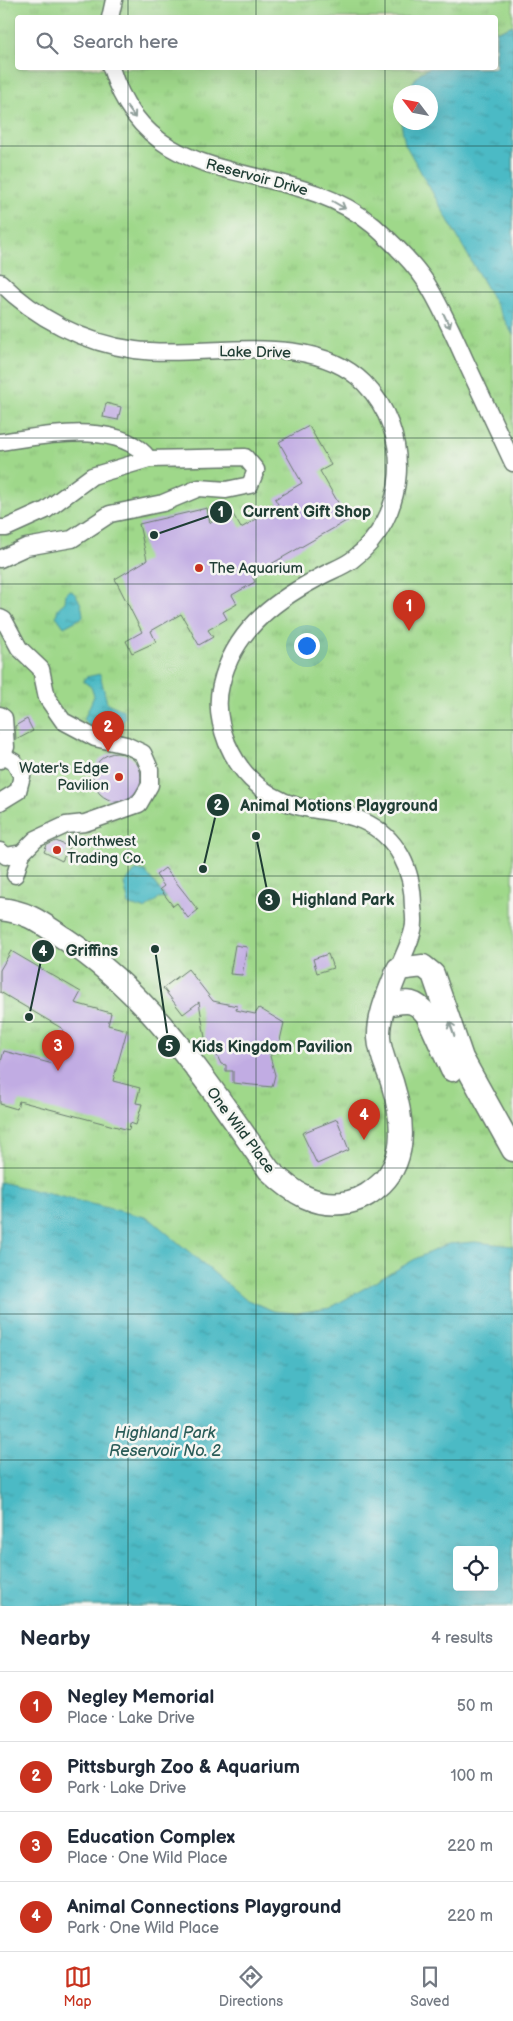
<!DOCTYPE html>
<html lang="en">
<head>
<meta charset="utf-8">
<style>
	:root { --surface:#fff; --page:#f2f2f3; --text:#1f2937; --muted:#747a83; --line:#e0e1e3; --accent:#c8321e }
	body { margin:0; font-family:"Balsamiq Sans",sans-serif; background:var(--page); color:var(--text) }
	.controls { position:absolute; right:15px; bottom:15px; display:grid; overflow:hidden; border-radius:5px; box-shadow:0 5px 20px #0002 }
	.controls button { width:45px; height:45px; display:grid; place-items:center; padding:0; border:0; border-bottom:1px solid var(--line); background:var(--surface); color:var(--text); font:25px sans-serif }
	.compass { position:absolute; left:393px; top:85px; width:45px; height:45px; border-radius:50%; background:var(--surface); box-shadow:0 5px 20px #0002; rotate:302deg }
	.you { position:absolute; left:306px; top:645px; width:18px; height:18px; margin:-12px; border:4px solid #fff; border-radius:50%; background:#1a73e8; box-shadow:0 0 0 8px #1a73e833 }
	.badge { display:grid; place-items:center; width:32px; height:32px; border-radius:50%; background:var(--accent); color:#fff; font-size:16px; font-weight:700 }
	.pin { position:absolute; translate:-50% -41px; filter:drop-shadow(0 1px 2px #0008) }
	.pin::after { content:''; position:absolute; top:26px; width:18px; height:15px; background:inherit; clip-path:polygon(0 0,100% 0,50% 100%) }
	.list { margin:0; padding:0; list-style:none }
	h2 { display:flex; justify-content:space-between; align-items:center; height:65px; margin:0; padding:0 20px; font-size:21px }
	h2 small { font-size:16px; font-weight:400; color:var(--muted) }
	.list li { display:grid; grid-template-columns:32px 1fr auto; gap:15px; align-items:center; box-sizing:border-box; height:70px; padding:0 20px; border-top:1px solid var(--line) }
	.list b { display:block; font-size:19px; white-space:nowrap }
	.list p { margin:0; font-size:16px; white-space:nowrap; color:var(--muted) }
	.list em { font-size:16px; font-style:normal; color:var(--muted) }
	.icon { flex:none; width:28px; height:28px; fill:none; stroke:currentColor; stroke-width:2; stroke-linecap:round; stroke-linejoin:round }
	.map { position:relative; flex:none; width:513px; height:1606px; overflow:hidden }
	.search { position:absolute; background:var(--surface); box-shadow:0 5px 20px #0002; left:15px; right:15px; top:15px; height:55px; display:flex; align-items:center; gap:12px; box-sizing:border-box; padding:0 18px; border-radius:5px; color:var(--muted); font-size:19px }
	.sheet { height:345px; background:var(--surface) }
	nav { display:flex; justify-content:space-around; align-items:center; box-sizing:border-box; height:70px; border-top:1px solid var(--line); background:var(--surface); font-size:14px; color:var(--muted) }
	nav a { display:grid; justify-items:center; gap:2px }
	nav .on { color:var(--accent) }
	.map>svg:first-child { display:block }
	.park { fill:url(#park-tufts); stroke:#5f8a5f; fill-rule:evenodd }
	.water { fill:url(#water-ripples); stroke:#367c7c; fill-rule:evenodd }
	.building { fill:#c1ace3 }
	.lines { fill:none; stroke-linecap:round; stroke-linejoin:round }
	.street-casing { stroke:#687a6d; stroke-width:19 }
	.secondary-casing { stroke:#687a6d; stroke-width:25 }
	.street { stroke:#fff; stroke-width:16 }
	.secondary { stroke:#fff; stroke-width:22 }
	.oneway { stroke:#8f9e9a }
	.grid { fill:none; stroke:#1f3d34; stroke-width:1; stroke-opacity:0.55 }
	.poi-dot { fill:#c8321e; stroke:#f6f6f2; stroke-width:2 }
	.labels { text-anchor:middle; stroke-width:5; stroke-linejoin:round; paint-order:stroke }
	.street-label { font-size:15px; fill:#1f3d34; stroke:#f6f6f2 }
	.poi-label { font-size:15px; fill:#1f3d34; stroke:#f6f6f2; text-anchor:start }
	.water-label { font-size:16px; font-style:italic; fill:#2a5c58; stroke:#f6f6f2 }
	.leader { fill:none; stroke:#1f3d34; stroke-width:2 }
	.callout-dot { fill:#1f3d34; stroke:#f6f6f2; stroke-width:2 }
	.mark-label { font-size:15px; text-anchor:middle; font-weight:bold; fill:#fff }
	.callout-label { font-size:16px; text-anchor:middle; font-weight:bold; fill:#1f3d34; stroke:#f6f6f2; stroke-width:5; stroke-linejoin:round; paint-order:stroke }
</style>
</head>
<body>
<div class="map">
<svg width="513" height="1606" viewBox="0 0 513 1606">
	<defs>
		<pattern id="park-tufts" width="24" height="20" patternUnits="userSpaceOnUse" patternTransform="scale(1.25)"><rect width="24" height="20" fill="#9fd88a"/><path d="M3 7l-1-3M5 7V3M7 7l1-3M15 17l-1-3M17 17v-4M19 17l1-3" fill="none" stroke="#88ba78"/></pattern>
		<pattern id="water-ripples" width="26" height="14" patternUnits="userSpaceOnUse" patternTransform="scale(1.25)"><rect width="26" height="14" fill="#4cbac5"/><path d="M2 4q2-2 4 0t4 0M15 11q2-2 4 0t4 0" fill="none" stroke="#3f98a1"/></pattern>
	</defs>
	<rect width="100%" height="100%" fill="#f6f6f2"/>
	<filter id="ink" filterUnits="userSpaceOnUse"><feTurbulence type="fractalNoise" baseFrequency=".02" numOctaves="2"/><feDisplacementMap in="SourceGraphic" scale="10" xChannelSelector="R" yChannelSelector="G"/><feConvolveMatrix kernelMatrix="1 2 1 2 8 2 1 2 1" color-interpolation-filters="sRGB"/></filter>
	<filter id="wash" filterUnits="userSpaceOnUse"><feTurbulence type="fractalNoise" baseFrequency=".0096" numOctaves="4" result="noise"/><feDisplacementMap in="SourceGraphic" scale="20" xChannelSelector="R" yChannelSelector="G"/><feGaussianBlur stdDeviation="1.12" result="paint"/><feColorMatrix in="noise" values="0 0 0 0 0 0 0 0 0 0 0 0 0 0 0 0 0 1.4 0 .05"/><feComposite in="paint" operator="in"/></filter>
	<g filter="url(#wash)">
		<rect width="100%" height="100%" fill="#f0ead6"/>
		<!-- park -->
		<path class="park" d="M0,0H513V1606H0ZM18,18H496V68H18ZM400,92H430V122H400ZM457,1550H494V1587H457Z"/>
		<!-- water -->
		<g class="water">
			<path d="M513,25V335L405,144L401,123L430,122V92H405L420,73L429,68H496V32Z"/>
			<path d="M70,590C79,595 83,608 83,617L64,627L56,616L58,608L65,602L66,593Z"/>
			<path d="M100,674L107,703L123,710L125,716L120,734C106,734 91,733 84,719L94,696L91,687L83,681L86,677Z"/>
			<path d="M135,871H145L166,898L158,899L145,909L129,905L124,884Z"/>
			<path d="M0,1182L149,1218L245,1299L274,1311L296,1313L330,1308L417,1258L448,1244L475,1242L513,1246V1606H0ZM457,1550H494V1587H457Z"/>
		</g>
		<g id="blocks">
			<!-- building -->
			<g class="building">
				<path d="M106,403L121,407L118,420L103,417Z"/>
				<path d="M309,426L331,465L320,471L348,520L252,575L255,582L232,595L237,604L223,612L227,619L208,630L213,637L199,645L181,614L151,631L156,642L132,653L126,641L142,632L115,579L147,560L139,524L207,508L210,523L231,511L241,528L279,506L275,499L302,483L279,442Z"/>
				<path d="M27,719L33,731L16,740L15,726Z"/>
				<circle cx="117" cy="777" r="24"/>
				<path d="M56,841L69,847L62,861L44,852L47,845Z"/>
				<path d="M165,868L198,910L188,918L177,903L173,906L160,889L164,886L156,875Z"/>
				<path d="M235,945L247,947L242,975L230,974Z"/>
				<path d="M11,951L81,992L75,1003L111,1013L108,1025L127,1030L113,1081L140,1088L136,1103L142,1104L136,1125L130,1123L129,1130L19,1101L17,1109L0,1104V1065L4,1051L53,1064L63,1029L0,992V970Z"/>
				<path d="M328,954L333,968L317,973L313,959Z"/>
				<path d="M188,969L213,1001L237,1006L236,1010L255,1014L259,1008L284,1023L278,1049L270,1056L275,1075L272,1087L233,1083V1071H226V1065L221,1064L214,1049L205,1038L199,1002L183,1014L163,988Z"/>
				<path d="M337,1119L349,1150L317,1164L302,1133Z"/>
			</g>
		</g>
	</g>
	<g filter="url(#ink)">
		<use href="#blocks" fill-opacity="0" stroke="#687a6d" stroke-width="1"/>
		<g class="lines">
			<defs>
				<g id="street">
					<path d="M110,18L114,0"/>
					<path d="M111,68C152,201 287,152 374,226C392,242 412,261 426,282C441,306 453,333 465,360C481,394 497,428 513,463"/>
					<path d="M0,282C36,318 84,343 135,350C205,359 309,328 364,383C413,433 409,517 352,560C341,568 327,572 316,579C271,603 233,633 221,685C216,704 220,725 227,743C242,779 272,803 311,809C328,812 346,813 363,821C398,837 413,870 413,907C414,914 415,923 413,930C410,943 403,956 398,969"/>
					<path d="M0,442C44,436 119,419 149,459"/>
					<path d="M0,528H6L46,510L92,476L149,459L245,457L256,470L250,485L226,490L199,488L163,503L110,514L72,539L26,547L0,559"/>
					<path d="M0,618L4,620L19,648L41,669L47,698L63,721L95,738L126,745L143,753L150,769V785L139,804L85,823L66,825L36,839L22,853L6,856L0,851"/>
					<path d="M0,715L4,718L6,747L0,760"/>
					<path d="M0,802L18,791L22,776L14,762L2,755"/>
					<path d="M15,875L22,853"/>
				</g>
				<g id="secondary">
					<path d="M0,909C29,912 41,923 64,938C155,998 207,1083 269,1170C292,1192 316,1209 349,1202C363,1199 372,1192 382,1183C409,1156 402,1115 392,1082C387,1067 380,1054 379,1038C378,1014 390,991 398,969L423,966L433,974L462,1058L513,1150"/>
					<path d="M385,1005C405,1002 413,997 427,1015L452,1070"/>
				</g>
			</defs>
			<!-- street casing -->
			<use href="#street" class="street-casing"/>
			<!-- secondary casing -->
			<use href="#secondary" class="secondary-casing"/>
			<!-- street -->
			<use href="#street" class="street"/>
			<!-- secondary -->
			<use href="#secondary" class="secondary"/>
		</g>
		<!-- one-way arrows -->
		<defs><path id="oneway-shaft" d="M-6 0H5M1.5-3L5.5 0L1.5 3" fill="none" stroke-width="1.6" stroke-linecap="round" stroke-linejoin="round" transform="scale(1.25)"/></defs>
		<g class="oneway">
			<use href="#oneway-shaft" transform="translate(131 112) rotate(55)"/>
			<use href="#oneway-shaft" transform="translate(339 205) rotate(30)"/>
			<use href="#oneway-shaft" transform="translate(447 321) rotate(65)"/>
			<use href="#oneway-shaft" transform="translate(452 1029) rotate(-109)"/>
		</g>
	</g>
	<!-- grid -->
	<path class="grid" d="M128,0V18M256,0V18M385,0V18M128,68V1606M256,68V1606M385,68V1606M0,146H513M0,292H513M0,438H513M0,584H513M0,730H513M0,876H513M0,1022H513M0,1168H513M0,1314H513M0,1460H513"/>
	<!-- markers -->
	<g class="poi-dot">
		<circle cx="199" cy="568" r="5"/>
		<circle cx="119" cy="777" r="5"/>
		<circle cx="57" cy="850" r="5"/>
	</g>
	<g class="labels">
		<!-- street labels -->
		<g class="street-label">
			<text transform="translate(257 177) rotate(15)" y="5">Reservoir Drive</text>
			<text transform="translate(255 352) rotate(1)" y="5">Lake Drive</text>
			<text transform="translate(241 1130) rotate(53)" y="5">One Wild Place</text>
		</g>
		<!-- poi labels -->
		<g class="poi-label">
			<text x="209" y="573">The Aquarium</text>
			<text x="109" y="773" text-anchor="end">Water's Edge<tspan x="109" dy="17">Pavilion</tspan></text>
			<text x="67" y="846">Northwest<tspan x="67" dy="17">Trading Co.</tspan></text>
		</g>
		<!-- water labels -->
		<g class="water-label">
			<text x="165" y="1438">Highland Park<tspan x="165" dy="18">Reservoir No. 2</tspan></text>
		</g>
	</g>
	<!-- callouts -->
	<path class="leader" d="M154 535L221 512M203 869L218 805M256 836L269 900M29 1017L43 951M155 949L169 1046"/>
	<g class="callout-dot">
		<circle cx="154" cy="535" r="5"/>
		<circle cx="203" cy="869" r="5"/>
		<circle cx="256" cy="836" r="5"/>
		<circle cx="29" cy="1017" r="5"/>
		<circle cx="155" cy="949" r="5"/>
		<circle cx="221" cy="512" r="12"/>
		<circle cx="218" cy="805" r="12"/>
		<circle cx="269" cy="900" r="12"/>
		<circle cx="43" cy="951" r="12"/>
		<circle cx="169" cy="1046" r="12"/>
	</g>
	<g class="mark-label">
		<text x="221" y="517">1</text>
		<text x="218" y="810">2</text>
		<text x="269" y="905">3</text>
		<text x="43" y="956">4</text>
		<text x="169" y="1051">5</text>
	</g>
	<g class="callout-label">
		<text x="307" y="517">Current Gift Shop</text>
		<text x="339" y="811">Animal Motions Playground</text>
		<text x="343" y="905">Highland Park</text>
		<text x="92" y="956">Griffins</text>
		<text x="272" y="1052">Kids Kingdom Pavilion</text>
	</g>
</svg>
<div class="controls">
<button><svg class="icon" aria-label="locate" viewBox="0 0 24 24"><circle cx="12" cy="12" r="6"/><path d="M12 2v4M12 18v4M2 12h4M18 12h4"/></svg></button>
</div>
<svg class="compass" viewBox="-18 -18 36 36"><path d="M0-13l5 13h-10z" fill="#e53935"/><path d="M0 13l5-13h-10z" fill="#747a83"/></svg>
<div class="you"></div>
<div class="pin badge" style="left:409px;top:631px">1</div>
<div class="pin badge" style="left:108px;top:752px">2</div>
<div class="pin badge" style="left:58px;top:1071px">3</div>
<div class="pin badge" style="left:364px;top:1140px">4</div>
<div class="search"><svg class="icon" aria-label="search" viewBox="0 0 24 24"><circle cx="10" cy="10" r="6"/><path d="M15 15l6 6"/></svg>Search here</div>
</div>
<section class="sheet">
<h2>Nearby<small>4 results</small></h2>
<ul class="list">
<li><span class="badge">1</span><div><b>Negley Memorial</b><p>Place · Lake Drive</p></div><em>50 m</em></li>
<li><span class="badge">2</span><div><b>Pittsburgh Zoo &amp; Aquarium</b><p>Park · Lake Drive</p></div><em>100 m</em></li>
<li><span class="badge">3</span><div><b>Education Complex</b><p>Place · One Wild Place</p></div><em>220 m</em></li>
<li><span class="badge">4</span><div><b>Animal Connections Playground</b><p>Park · One Wild Place</p></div><em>220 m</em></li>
</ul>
</section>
<nav>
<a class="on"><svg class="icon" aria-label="map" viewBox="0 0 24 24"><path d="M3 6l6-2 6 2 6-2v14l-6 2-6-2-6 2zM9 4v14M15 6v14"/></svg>Map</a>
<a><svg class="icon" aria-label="directions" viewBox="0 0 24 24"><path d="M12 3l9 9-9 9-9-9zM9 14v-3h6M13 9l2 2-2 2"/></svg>Directions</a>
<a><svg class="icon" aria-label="saved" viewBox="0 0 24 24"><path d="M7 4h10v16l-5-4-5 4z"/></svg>Saved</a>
</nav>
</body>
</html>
